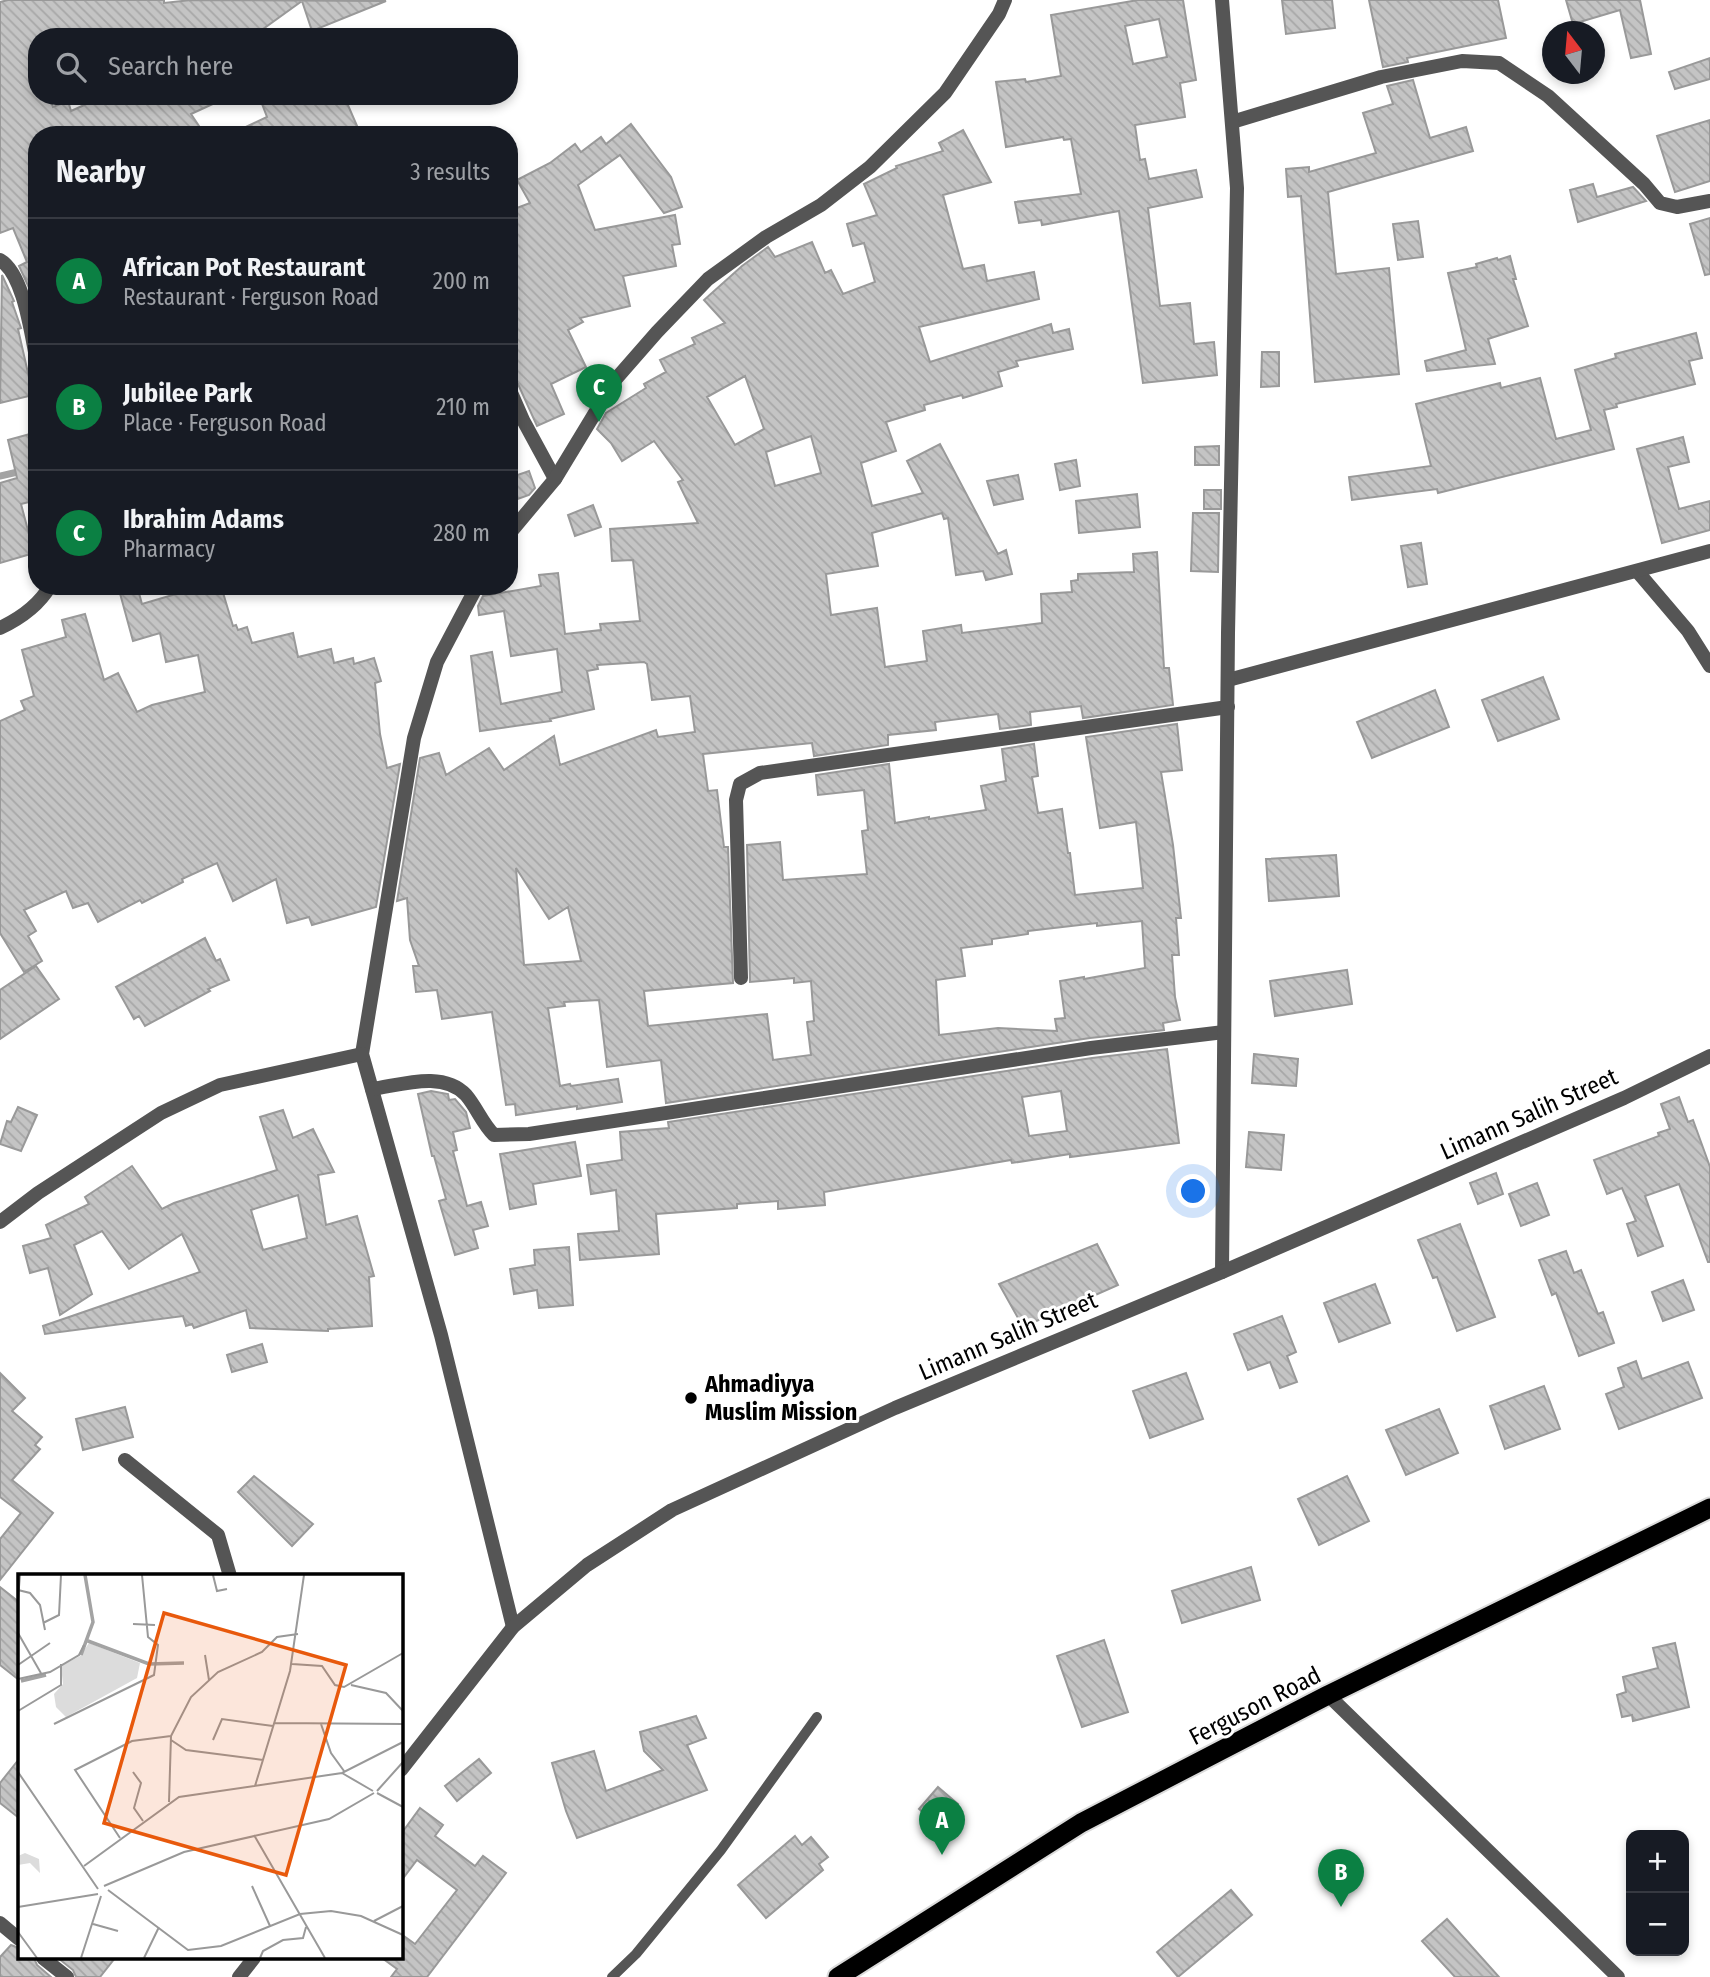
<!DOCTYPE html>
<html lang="en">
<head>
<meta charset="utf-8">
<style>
	:root { --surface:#171b24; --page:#242831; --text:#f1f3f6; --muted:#9ea1a6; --line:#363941; --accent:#0b8043 }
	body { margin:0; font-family:"Fira Sans Condensed",sans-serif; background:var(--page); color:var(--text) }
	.controls { position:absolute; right:21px; bottom:21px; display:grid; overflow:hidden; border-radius:14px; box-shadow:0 4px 10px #0003 }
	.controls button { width:63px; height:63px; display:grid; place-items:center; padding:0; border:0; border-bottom:2px solid var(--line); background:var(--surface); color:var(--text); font:35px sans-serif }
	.compass { position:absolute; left:1542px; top:21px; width:63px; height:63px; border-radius:50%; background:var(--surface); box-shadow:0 4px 10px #0003; rotate:344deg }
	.you { position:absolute; left:1194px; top:1192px; width:24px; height:24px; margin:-18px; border:5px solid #fff; border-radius:50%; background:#1a73e8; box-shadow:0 0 0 10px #1a73e833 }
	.badge { display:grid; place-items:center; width:46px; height:46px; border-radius:50%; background:var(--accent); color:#fff; font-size:23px; font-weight:700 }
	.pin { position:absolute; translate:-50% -58px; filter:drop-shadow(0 2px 4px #0008) }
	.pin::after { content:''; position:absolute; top:37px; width:24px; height:21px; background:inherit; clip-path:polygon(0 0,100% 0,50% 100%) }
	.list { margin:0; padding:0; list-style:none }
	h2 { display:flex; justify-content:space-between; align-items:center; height:91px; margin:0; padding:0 28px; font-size:30px }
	h2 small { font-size:23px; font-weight:400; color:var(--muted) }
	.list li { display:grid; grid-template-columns:46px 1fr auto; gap:21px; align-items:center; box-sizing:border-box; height:126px; padding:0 28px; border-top:2px solid var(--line) }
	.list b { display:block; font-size:26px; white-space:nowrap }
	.list p { margin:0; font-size:23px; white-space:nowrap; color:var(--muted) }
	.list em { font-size:23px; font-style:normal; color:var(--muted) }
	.icon { flex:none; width:38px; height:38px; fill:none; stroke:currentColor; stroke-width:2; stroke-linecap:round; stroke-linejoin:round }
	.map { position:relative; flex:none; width:1710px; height:1977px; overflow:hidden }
	.search { position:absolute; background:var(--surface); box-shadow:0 4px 10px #0003; left:28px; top:28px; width:490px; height:77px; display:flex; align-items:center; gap:18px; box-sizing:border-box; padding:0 24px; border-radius:28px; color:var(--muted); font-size:26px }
	.panel { position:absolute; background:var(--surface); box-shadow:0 4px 10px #0003; left:28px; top:126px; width:490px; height:469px; border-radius:28px }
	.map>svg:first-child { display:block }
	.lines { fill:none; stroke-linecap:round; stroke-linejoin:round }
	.stream { stroke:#a3a3a3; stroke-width:7 }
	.building { fill:url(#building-back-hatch); stroke:#999; stroke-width:2; fill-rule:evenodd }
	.trunk-casing { stroke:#dbdbdb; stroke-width:23 }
	.service { stroke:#555; stroke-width:10 }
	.minor { stroke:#555; stroke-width:14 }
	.trunk { stroke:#000; stroke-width:19 }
	.poi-dot { fill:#000; stroke:#fff; stroke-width:2.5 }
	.labels { text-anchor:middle; stroke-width:6; stroke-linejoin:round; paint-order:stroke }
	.street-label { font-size:24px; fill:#000; stroke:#fff }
	.poi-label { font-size:24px; font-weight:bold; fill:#000; stroke:#fff; text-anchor:start }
	.inset-river { fill:none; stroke:#a3a3a3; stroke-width:3.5 }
	.inset-road { fill:none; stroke:#999; stroke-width:2 }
	.view { fill:#e8590c; fill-opacity:0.15; stroke:#e8590c; stroke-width:3.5 }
	.inset-edge { fill:none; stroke:#000; stroke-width:3.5 }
</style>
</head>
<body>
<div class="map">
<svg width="1710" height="1977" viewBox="0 0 1710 1977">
	<defs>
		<pattern id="building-back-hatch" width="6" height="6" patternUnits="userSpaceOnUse" patternTransform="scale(1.75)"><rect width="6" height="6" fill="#c4c4c4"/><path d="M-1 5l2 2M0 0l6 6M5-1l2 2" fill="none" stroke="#a7a7a7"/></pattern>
	</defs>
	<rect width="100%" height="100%" fill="#fff"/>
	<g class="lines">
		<!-- stream -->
		<path class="stream" d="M0,476L22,471"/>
	</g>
	<!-- building -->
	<g class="building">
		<path d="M8,0H164V3L191,0L386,1L312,31L302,1L252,37H37V96H49L53,107L68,101L71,111L104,96H230L191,114L205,135H37V290L31,292L19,266L27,262L13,228L0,233V2Z"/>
		<path d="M1138,0H1183L1196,80L1180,83L1185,117L1135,125L1140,160L1145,159L1149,179L1196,170L1202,197L1148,208L1160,306L1190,303L1194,344L1214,342L1217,375L1143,383L1119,211L1042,225L1041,220L1019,223L1015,202L1081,194L1071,139L1064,140L1063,137L1006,147L996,82L1025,79L1026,82L1061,76L1051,15ZM1159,19L1167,57L1133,64L1125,26Z"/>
		<path d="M1282,0H1332L1335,28L1286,34Z"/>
		<path d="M1369,0H1498L1506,38L1407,58L1408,62L1383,67Z"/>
		<path d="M1566,0H1640L1651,54L1631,58L1620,10L1573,24Z"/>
		<path d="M1710,58V79L1675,89L1669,72Z"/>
		<path d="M1413,80L1430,138L1466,127L1473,151L1328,192L1336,274L1389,268L1399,374L1315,382L1301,196L1288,197L1286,169L1309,167V172L1376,153L1363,113L1393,104L1387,86Z"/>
		<path d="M259,96H344L361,135H229L267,117Z"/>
		<path d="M1710,120V181L1675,192L1657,136Z"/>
		<path d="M631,124L671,177L682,207L664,213L620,155L578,185L595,230L675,215L680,244L672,245L676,266L623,276L630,306L580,318L583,322L568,330L586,367L551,384L564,414L537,426L518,384L509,378V211L530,203L517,180L550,163L575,144L581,152L601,137L606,144Z"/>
		<path d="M963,130L991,182L943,195L963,269L984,265L987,281L1034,272L1039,299L919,327L930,362L1051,324L1053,333L1069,329L1073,349L1016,361L1018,366L998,372L1002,386L963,398L962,395L924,405L925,410L886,422L896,451L861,463L872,506L923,493L907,461L940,444L998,554L1006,550L1012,574L986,580L983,571L956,575L948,518L944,519L942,513L872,533L878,566L826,574L831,615L877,608L885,667L927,661L923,631L961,625L962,633L1042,623L1041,594L1072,592L1071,581L1078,580V574L1134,572L1133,554L1157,552L1164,668H1169L1173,705L1083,718L1081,706L1030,712L1031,725L1000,729L998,714L935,722L936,730L888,735V745L814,756L812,743L703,754L708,791L717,790L724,847H728L733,983L644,991L648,1026L767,1014L773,1060L811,1055L807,1022L814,1021L811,981L794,983V978L750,982L747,845L780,842L783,880L867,874L862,831L868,830L864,790L818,795L816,775L889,764L895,823L929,817V819L986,810L981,786L1006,781L1002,749L1034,744L1038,776L1032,777L1038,813L1062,809L1068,853H1070L1075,895L1143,888L1136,822L1100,828L1086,737L1177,724L1182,770L1161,772L1173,845L1181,918H1176L1179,955H1172L1175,997L1180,1020L1163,1023L1164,1030L1090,1038L666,1103L661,1060L607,1067L599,1000L564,1002L565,1006L548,1008L560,1086L570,1084L571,1086L618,1079L622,1102L577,1109V1106L516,1115L515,1104L506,1105L492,1012L442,1019L437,990L416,992L413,966H419L410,940L407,898L397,901L420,758L439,753L446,775L489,748L504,770L554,736L560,765L656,730L658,737L695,732L690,696L652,700L647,664L644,662L597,665L598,669L587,671L594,709L550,719L551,721L480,731L471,656L492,652L501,704L562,692L557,649L511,656L504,611L479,615L478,606L483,596L541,586L539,575L558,573L565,634L601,630L600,624L640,621L633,560L612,561L610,529L698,523L678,482L683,480L654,441L622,461L611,443L597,429L606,413L646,388L644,384L666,372L660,360L695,344L692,338L725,323L704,300L742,266L768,247L775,257L812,242L825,273L831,270L843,294L875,282L864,243L853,246L847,224L877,215L864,184L897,168L896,166L943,151L939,143ZM745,376L764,429L735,445L707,397ZM811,436L821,473L775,486L766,452ZM516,868L549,919L568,907L581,961L524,965ZM1142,921L1145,968L1084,979V977L1060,981L1065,1018L1055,1019L1057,1031L998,1028L939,1035L936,980L965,976L961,948L992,944V939L1028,934V931L1097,923V926Z"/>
		<path d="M1593,184L1597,197L1633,187L1646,201L1578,222L1570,190Z"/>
		<path d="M1710,218V274L1705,275L1690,224Z"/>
		<path d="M1418,221L1423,257L1398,260L1393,224Z"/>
		<path d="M1510,256L1516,279H1513L1528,326L1488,339L1495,364L1427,371L1425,361L1466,350L1448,273L1477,267L1476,264L1497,258L1498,260Z"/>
		<path d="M2,275L14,301L12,302L21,328L18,329L33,395L0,403Z"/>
		<path d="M1696,333L1702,358L1689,361L1695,384L1616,404L1617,407L1604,410L1614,449L1438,493L1437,489L1352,500L1349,477L1431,466L1416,404L1500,383L1501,388L1540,378L1556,439L1591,430L1575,370L1616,358L1615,354Z"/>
		<path d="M1262,352H1279V386L1261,387Z"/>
		<path d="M37,432V500L21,504L34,553L0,563V483L17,478L8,440Z"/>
		<path d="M1683,437L1689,462L1668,467L1679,509L1710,501V530L1662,543L1637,449Z"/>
		<path d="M1219,446V465H1195V447Z"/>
		<path d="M1076,460L1080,486L1060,490L1055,464Z"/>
		<path d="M529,471L535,488L529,495L509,502V478Z"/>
		<path d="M1018,475L1023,499L994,505L987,481Z"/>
		<rect x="1204" y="490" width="17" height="19"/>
		<path d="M1137,494L1140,527L1079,533L1076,501Z"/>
		<path d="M593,505L601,527L575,536L568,515Z"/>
		<path d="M1193,513H1219L1218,572L1191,571Z"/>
		<path d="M1421,543L1427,584L1408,587L1401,546Z"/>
		<path d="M118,586H137L142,604L203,586H221L233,626L236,625L238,630L247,627L252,643L293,633L298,657L331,649L334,663L353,658L354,664L374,658L381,681L375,683L380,734L387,768L400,764L376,907L312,925L309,917L287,923L276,879L233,901L217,863L182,879L183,882L142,903L140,900L98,922L88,903L73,908L66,891L24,910L36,931L28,936L42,961L24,972L0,933V721L25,710L21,701L34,696L22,650L66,637L62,620L85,614L104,680L118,673L137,712L152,705L205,692L198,655L166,662L160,633L133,641Z"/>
		<path d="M1543,677L1559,719L1498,741L1482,700Z"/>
		<path d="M1435,690L1449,727L1372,758L1357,722Z"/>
		<path d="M1336,855L1339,896L1269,901L1266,859Z"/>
		<path d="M205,938L216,961L220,959L229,980L208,989L210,991L145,1026L139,1016L134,1019L116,987Z"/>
		<path d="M36,966L59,999L0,1039V990Z"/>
		<path d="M1347,970L1352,1004L1275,1016L1270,981Z"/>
		<path d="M1167,1049L1179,1143L1070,1157V1154L1012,1163L1011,1160L929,1174L824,1192L825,1205L778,1209V1201L737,1204V1208L656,1214L659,1254L580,1260L578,1234L619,1231L616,1190L591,1194L587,1165L622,1160L620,1132L669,1128L668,1122L1092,1058ZM1061,1091L1067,1131L1029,1136L1022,1097Z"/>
		<path d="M1254,1054L1298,1059L1296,1086L1252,1083Z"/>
		<path d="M431,1091L448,1094L449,1100L455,1099L466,1112L470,1128L453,1132L457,1150L453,1151L467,1206L481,1202L488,1226L473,1230L478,1248L455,1255L439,1201L446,1199L434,1156H432L418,1094Z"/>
		<path d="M1679,1097L1688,1122L1693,1120L1710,1167V1262H1708L1679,1184L1645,1196L1663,1246L1638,1256L1627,1224L1636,1221L1622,1188L1607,1194L1594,1160L1659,1136L1658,1133L1670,1129L1661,1104Z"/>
		<path d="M18,1107L37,1115L21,1151L0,1144L7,1121L11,1122Z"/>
		<path d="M283,1110L293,1138L313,1129L334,1172L318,1175L326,1225L357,1216L374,1276L369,1277L372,1326L328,1329V1331L250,1328L246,1310L194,1328L192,1324L186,1326L183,1316L45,1334L43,1326L200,1272L182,1234L129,1269L102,1231L74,1245L92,1294L60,1315L48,1268L30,1273L23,1246L51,1238L46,1225L89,1204L85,1197L132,1166L162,1209L174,1203L277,1170L260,1117ZM298,1195L307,1238L263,1250L251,1210Z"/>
		<path d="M1249,1132L1284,1135L1281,1170L1246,1167Z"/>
		<path d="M575,1142L581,1176L533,1184L536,1204L510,1209L500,1154Z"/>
		<path d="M1496,1173L1503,1194L1478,1204L1470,1183Z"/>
		<path d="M1537,1183L1549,1215L1521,1226L1509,1194Z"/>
		<path d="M1460,1224L1495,1317L1457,1331L1437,1277L1433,1278L1418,1240Z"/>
		<path d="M1097,1244L1118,1285L1023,1327L999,1284Z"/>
		<path d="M569,1247L573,1305L539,1308L537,1290L514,1294L510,1269L535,1265L534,1250Z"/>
		<path d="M1566,1251L1574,1273L1581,1270L1598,1314L1603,1312L1614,1343L1579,1356L1556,1293L1552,1295L1539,1260Z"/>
		<path d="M1683,1280L1694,1310L1663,1321L1652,1292Z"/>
		<path d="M1375,1284L1390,1323L1339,1342L1324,1303Z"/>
		<path d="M1282,1316L1296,1352L1287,1356L1297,1382L1280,1388L1270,1362L1248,1370L1234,1334Z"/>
		<path d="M262,1344L267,1362L232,1372L227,1355Z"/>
		<path d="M1636,1361L1642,1379L1688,1362L1702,1398L1619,1429L1606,1394L1624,1387L1618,1368Z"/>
		<path d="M0,1373L25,1398L12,1411L42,1437L35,1445L40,1449L12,1480L53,1513L0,1580V1539L21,1513L0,1497Z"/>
		<path d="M1186,1373L1203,1419L1150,1438L1133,1391Z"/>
		<path d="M1544,1386L1560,1429L1505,1449L1490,1406Z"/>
		<path d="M125,1407L133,1437L83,1450L76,1419Z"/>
		<path d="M1439,1409L1458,1453L1406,1475L1386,1430Z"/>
		<path d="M254,1476L313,1524L292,1546L238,1492Z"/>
		<path d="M1347,1476L1369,1521L1319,1545L1298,1499Z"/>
		<path d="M1251,1567L1260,1600L1182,1623L1172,1591Z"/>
		<path d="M0,1587L19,1602V1680L0,1665Z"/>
		<path d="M1104,1640L1128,1712L1082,1727L1057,1656Z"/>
		<path d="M1675,1643L1689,1707L1633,1721L1632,1715L1622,1717L1617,1695L1626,1692L1623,1677L1658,1668L1653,1648Z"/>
		<path d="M696,1716L706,1738L687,1745L707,1790L577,1838L566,1811L552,1763L594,1751L606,1791L663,1770L644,1751L640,1732Z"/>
		<path d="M19,1759V1818L0,1803V1783Z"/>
		<path d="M479,1759L491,1773L457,1801L445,1786Z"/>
		<path d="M938,1787L958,1804L939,1826L919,1809Z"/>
		<path d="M420,1808L443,1825L435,1836L475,1866L483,1856L506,1873L427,1977H391L397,1969L382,1958H401V1934L415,1944L457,1890L417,1860L401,1881V1834Z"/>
		<path d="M795,1836L802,1845L811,1837L828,1857L819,1864L823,1870L766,1918L738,1885Z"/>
		<path d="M1231,1890L1252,1915L1178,1977L1157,1952Z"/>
		<path d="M1447,1919L1499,1977H1455L1422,1941Z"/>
		<path d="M11,1945L19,1948V1958H34L37,1965L51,1977H0V1957Z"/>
		<path d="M58,1958H115L100,1977H76L73,1970Z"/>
	</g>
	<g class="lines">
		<defs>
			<path id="trunk" d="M838,1977L1081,1823L1328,1695L1710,1508"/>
		</defs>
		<!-- trunk casing -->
		<use href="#trunk" class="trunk-casing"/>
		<!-- service -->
		<path class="service" d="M612,1977L636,1954L721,1850L817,1717"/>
		<!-- minor -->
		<g class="minor">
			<path d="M1232,122L1381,77L1462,61L1499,63L1548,96L1644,184L1660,203L1677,207L1710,201"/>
			<path d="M0,260C24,274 31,334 37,362"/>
			<path d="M509,388L523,420L555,479"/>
			<path d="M509,534L555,479L615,380L657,332L708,279L766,237L821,205L870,167L945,93L999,14L1005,0"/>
			<path d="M1637,571L1688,631L1710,666"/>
			<path d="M477,586L437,662L414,738L362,1054L441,1335L513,1627"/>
			<path d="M0,628C19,619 39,605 50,586"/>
			<path d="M1228,680L1710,551"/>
			<path d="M741,978L736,800L740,784L760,773L1228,707"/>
			<path d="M372,1089C401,1085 443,1070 466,1095C477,1108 482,1123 494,1135L529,1134L1091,1048L1224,1032"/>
			<path d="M0,1222L38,1193L161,1113L220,1085L362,1054"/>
			<path d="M1222,1272L1228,633L1237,188L1222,0"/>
			<path d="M125,1460L218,1535L230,1576"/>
			<path d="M1328,1695L1618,1977"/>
			<path d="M401,1770L513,1627L587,1565L672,1510L895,1408L1222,1272L1624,1098L1710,1056"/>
			<path d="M0,1923L19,1939"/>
			<path d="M43,1958L67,1977"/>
			<path d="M239,1977L254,1958"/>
		</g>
		<!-- trunk -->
		<use href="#trunk" class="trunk"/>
	</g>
	<!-- markers -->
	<circle class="poi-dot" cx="691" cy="1398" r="7"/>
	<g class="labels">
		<!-- street labels -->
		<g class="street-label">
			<text transform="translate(1529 1114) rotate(-24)" y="8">Limann Salih Street</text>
			<text transform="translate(1008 1336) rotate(-23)" y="8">Limann Salih Street</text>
			<text transform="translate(1255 1706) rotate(-27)" y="8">Ferguson Road</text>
		</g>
		<!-- poi labels -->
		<g class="poi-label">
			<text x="705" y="1392">Ahmadiyya<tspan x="705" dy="28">Muslim Mission</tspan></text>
		</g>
	</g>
	<!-- overview -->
	<g transform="translate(18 1574)">
		<rect width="385" height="385" fill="#fff"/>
		<path d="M71,69L122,89L119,104L48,143L38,133L36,120L45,110L43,92L62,82ZM7,279L21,285L22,299L12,289L0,291V282Z" fill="#dcdcdc"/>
		<path class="inset-river" d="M70,67L131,90L166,89M63,81L75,48L67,1M3,107L28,101"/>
		<path class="inset-road" d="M195,1L199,17L209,15M0,16L12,19L22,31L27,56M0,25L2,1M25,49L41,41L43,1M115,50L137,51M0,59L24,101M187,81L191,106M274,90L304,92L317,111L326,113L385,79M0,91L32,69M0,105L32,98L61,81L66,71M333,111L368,119L385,137M0,137L43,111V90M256,149L385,150M36,150L136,101L140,71L130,63L124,1M303,150L313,179L326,197M153,166L168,176L245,186M195,166L204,145L255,152M0,198L80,315M115,198L123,209L116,234L125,247M324,199L355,217M237,212L272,97L286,1M359,217L385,188M359,219L385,233M151,228L153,162L173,123L200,98L244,78L259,63L280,60M236,261L307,384M102,264L57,196L114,167L153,162M66,292L161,223L324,199L385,168M86,312L166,278L311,245L356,219M234,312L252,352M90,316L170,376L203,372L282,340L313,337L343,342L385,361M0,333L80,320M356,347L385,332M75,350L100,357M0,358L19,384M63,384L83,322M126,384L141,353M242,384L245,377L265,366L285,364L288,353"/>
		<path class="view" d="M146,39L328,91L268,301L86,249Z"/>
		<rect width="385" height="385" class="inset-edge"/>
	</g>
</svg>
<div class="controls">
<button>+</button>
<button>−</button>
</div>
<svg class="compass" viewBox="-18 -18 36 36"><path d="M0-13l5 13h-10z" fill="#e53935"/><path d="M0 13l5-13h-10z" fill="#9ea1a6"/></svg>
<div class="you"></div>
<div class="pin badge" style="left:942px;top:1855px">A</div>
<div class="pin badge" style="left:1341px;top:1907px">B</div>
<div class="pin badge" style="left:599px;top:422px">C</div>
<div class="search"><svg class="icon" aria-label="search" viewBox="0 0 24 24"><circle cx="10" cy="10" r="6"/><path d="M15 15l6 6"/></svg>Search here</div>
<section class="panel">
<h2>Nearby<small>3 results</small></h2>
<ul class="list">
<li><span class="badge">A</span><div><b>African Pot Restaurant</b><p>Restaurant · Ferguson Road</p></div><em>200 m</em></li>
<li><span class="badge">B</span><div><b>Jubilee Park</b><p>Place · Ferguson Road</p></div><em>210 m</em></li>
<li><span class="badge">C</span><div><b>Ibrahim Adams</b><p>Pharmacy</p></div><em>280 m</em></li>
</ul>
</section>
</div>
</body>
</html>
